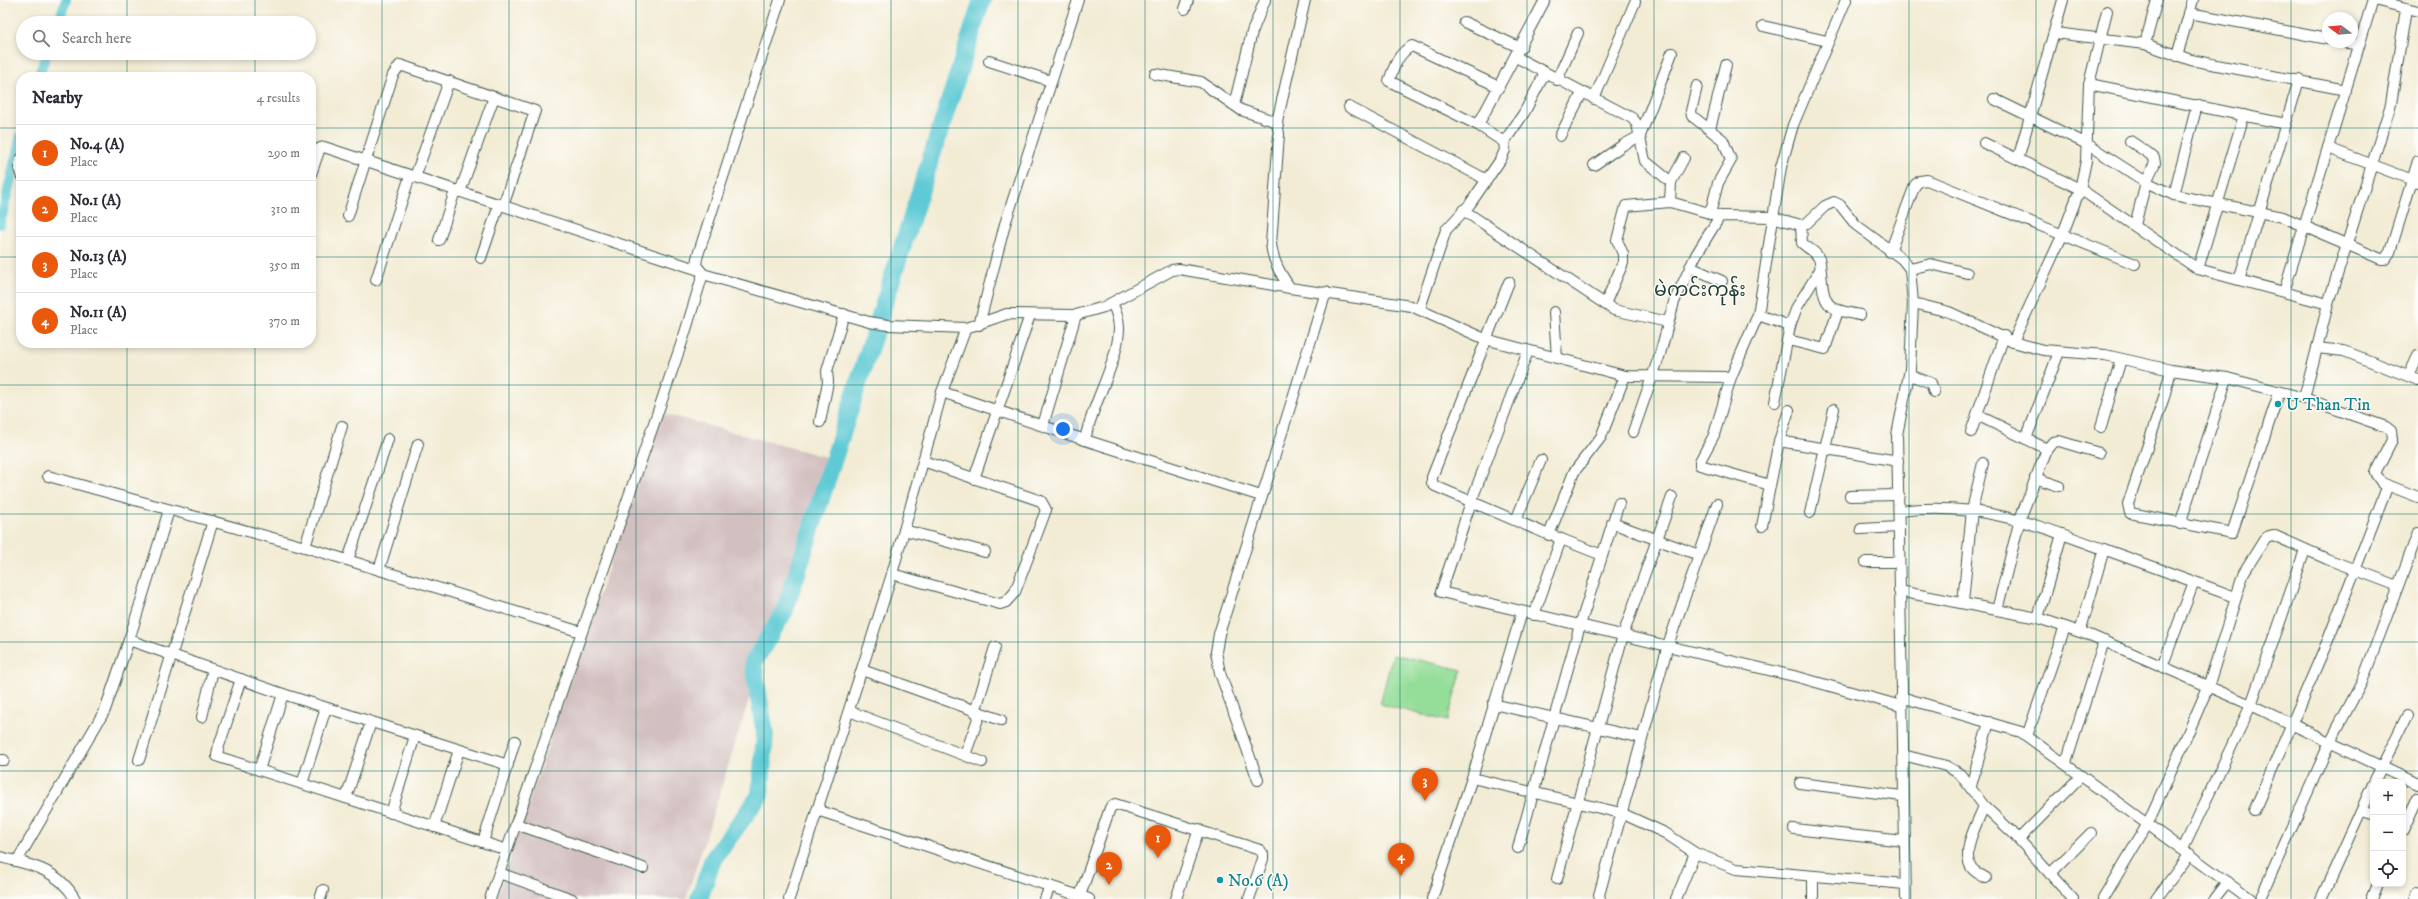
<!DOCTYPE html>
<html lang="en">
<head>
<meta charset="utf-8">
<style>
	:root { --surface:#fff; --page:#f7f7f7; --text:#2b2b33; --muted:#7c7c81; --line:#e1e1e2; --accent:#ea580c }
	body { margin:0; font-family:"IM FELL DW Pica","Noto Sans Myanmar",serif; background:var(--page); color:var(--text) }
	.controls { position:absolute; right:12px; bottom:12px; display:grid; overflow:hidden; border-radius:8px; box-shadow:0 2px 6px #0003 }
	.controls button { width:36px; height:36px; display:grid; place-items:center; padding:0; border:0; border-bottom:1px solid var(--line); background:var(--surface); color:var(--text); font:20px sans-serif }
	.compass { position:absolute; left:2322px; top:12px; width:36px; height:36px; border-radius:50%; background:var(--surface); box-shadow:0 2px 6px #0003; rotate:286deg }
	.you { position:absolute; left:1063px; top:429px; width:14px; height:14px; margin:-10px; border:3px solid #fff; border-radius:50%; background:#1a73e8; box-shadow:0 0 0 6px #1a73e833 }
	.badge { display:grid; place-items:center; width:26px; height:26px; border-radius:50%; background:var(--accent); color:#fff; font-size:13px; font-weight:700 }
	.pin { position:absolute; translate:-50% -33px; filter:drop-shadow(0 1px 2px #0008) }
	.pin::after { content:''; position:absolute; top:21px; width:14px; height:12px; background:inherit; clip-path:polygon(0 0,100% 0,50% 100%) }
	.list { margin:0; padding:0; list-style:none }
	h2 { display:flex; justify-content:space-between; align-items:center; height:52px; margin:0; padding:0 16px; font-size:17px }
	h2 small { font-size:13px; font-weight:400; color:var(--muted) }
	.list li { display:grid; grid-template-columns:26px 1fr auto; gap:12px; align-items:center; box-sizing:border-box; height:56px; padding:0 16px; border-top:1px solid var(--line) }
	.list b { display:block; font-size:15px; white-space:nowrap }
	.list p { margin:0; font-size:13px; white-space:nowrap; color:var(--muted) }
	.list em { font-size:13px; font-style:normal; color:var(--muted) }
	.icon { flex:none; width:22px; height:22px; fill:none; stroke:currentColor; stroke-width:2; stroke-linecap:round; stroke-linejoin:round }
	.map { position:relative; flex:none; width:2418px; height:899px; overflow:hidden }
	.search { position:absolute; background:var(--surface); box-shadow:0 2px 6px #0003; left:16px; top:16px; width:300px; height:44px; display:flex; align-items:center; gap:10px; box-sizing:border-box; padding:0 14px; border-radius:22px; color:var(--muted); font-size:15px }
	.panel { position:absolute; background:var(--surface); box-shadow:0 2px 6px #0003; left:16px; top:72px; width:300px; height:276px; border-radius:16px }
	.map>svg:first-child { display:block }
	.industrial { fill:#d2bfbf }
	.green { fill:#95de9a; stroke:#5a8e67 }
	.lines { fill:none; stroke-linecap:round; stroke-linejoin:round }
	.canal { stroke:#5ecad5; stroke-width:10 }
	.river { stroke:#5ecad5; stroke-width:18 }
	.street-casing { stroke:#3f574c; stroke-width:12 }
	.street { stroke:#fff; stroke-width:10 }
	.grid { fill:none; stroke:#0f766e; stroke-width:1; stroke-opacity:0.55 }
	.culture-dot { fill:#0f9aa8; stroke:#fdfcf7; stroke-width:1.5 }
	.labels { text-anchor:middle; stroke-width:3; stroke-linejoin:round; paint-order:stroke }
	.culture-label { font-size:17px; fill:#0d838f; stroke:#fdfcf7; text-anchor:start }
	.quarter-label { font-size:19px; fill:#1f3d34; stroke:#fdfcf7 }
</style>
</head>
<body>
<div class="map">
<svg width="2418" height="899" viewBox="0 0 2418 899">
	<rect width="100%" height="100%" fill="#fdfcf7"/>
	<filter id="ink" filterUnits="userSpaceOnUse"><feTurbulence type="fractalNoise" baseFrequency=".025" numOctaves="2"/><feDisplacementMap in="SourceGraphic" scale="8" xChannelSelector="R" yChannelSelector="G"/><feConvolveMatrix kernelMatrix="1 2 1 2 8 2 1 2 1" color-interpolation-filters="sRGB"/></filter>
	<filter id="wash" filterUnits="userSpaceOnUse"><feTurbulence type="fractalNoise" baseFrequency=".012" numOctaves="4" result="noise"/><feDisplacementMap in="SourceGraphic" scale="16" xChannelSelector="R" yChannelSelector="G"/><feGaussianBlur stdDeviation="0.9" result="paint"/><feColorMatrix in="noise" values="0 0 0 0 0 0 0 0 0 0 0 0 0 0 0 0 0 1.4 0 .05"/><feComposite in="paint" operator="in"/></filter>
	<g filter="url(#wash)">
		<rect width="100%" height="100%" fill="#f3ecd5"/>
		<!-- industrial -->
		<path class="industrial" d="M661,413L826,457L686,899H496Z"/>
		<!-- green -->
		<path class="green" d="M1393,654L1462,670L1447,721L1380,704Z"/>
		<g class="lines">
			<!-- canal -->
			<g class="canal">
				<path d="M58,23L66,0"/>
				<path d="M38,77L47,53"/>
				<path d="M0,224L21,136"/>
			</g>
			<!-- river -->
			<path class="river" d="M699,899L713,859L760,795L765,734L753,663L785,610L982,0"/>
		</g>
	</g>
	<g filter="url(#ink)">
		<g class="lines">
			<defs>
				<g id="street">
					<path d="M1305,0L1277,122L1279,134L1271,244C1273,262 1280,273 1290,288L1411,306L1485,339L1625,376L1731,377"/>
					<path d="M2374,0L2418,11"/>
					<path d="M1185,9L1188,0"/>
					<path d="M2189,13L2328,39"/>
					<path d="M1464,22L1521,48"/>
					<path d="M1763,26L1827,41"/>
					<path d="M2055,33L2145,44L2191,60L2346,90"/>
					<path d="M2343,42L2359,45"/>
					<path d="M2145,44L2157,0"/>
					<path d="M2177,56L2193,0"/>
					<path d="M1516,57L1632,118L1637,124L1645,161L1671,182"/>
					<path d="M989,61L1051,81"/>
					<path d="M1155,74L1201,82L1241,110L1277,122"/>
					<path d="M1557,80L1578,33"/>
					<path d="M2089,84L2286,124"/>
					<path d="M1697,86L1691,111L1692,116L1723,140L1731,160L1718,183L1710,214"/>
					<path d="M1594,99L1635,2"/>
					<path d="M1994,99L2087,144L2146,182L2174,195L2283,217L2381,259H2385L2390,252L2418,161"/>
					<path d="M1234,105L1252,32L1265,0"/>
					<path d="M1349,107L1487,180"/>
					<path d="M1478,125L1545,0"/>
					<path d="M1710,129L1726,65"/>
					<path d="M1560,136L1582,93"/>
					<path d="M2130,141L2148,153L2154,158L2155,163L2146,182L2135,225"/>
					<path d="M1504,142L1524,113L1545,73"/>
					<path d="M1984,143L2080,189L2198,269L2328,304"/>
					<path d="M2328,148L2418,182"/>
					<path d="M21,159L19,168L21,175"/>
					<path d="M2018,159L2063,0"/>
					<path d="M1594,165L1623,145L1640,136L1672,53"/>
					<path d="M311,174L320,148L324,147L699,270"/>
					<path d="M415,177L449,81"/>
					<path d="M460,192L494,97"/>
					<path d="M2174,195L2197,105"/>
					<path d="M1670,202L1671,182L1684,158"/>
					<path d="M1463,210L1614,310L1668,322"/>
					<path d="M348,216L393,75L400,65L535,111L503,206"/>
					<path d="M1801,225L1802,243C1807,248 1815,251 1818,257C1821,261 1820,267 1821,272C1824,306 1826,309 1860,315"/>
					<path d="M439,240L455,191"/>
					<path d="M1890,252L1915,185L1920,181L1927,180L2135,264"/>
					<path d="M481,258L499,205"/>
					<path d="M1690,267L1722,281"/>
					<path d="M1910,269L1931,264L1967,273"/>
					<path d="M2198,269L2244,115"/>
					<path d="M703,274L869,322L888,325L966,328L1007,314L1076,315L1104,307L1172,270L1179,269L1290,288"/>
					<path d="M376,280L410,176"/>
					<path d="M2239,280L2299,80"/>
					<path d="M1509,282L1432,477V483L1435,486L1549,535L1574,472L1601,437L1625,376"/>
					<path d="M2284,292L2373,0"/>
					<path d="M1913,303L1949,312L2013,342L2043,350L2105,355L2171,370L2227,378L2304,398L2317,348L2344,351L2418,380"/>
					<path d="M1605,304L1623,263V254L1617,240L1626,206L1670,202L1720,216"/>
					<path d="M1420,308L1446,230L1470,204L1501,159L1505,150L1504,142L1478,125L1389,81C1394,67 1398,53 1412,46L1499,87"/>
					<path d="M1554,312L1557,358"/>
					<path d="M1758,315L1790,326"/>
					<path d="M979,325L1005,224L1078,0"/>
					<path d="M1788,340L1825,349L1838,311"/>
					<path d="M2013,342L2062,236L2080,189L2086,161L2089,84L2107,11"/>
					<path d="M2317,348L2328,304L2391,104L2406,9"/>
					<path d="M1528,351L1471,502L1441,592L1798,677L1901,706"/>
					<path d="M2171,370L2164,397L2128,504L2130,513L2232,533L2279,393"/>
					<path d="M1910,375L1931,383L1934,392"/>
					<path d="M2409,375L2418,356"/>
					<path d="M942,392L1085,440C1091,406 1118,363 1119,329C1119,320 1116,311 1112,303"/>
					<path d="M2304,398L2386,427L2391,431L2392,440L2375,473L2382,483L2418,497"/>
					<path d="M1775,402L1790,326L1797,307L1820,270"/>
					<path d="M1977,415L2047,449"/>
					<path d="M820,422L828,382L827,371L844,314"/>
					<path d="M1043,425L1076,315"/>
					<path d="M2101,427L2121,359"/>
					<path d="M1633,432L1660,354L1674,302L1696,255L1720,216L1772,217L1801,225L1807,223L1825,206L1834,202L1840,205L1856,225L1902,259L1910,269L1913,303L1910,369L1897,435L1906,899"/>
					<path d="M1971,432L2004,336"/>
					<path d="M2026,439L2059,352"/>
					<path d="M1085,440L1261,496"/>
					<path d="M1779,441L1898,461"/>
					<path d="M48,476L305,547L581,632"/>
					<path d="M2035,478L2059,486"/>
					<path d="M974,479L1030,315"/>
					<path d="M1770,485L1700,465V461L1714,435L1731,377L1758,315L1781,167L1793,125L1846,0"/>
					<path d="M1850,496L1899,495"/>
					<path d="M169,510L129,640L283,694L508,765"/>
					<path d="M1899,511C1978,501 2034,524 2106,550C2149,565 2192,581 2235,597"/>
					<path d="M1810,513L1834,409"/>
					<path d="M1516,520L1541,460"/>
					<path d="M1612,523L1699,555"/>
					<path d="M2180,524L2227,378"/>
					<path d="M1762,526L1779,441L1789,410"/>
					<path d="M1861,529L1899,527"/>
					<path d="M904,530L985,552"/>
					<path d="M1556,537L1602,555"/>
					<path d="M305,547L342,426"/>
					<path d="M348,560L388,439"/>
					<path d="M1866,562H1899"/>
					<path d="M379,570L418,444"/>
					<path d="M892,574L1000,604L1006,602L1015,592L1046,510L1041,501L923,461"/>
					<path d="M1899,591L2038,618L2092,636L2251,705L2418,784"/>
					<path d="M1963,602L1972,510L1983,463"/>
					<path d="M1997,610L2020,519L2047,449L2053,442L2059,441L2099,453"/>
					<path d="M1534,615L1561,539"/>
					<path d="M2038,618L2062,534"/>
					<path d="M2080,632L2104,549"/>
					<path d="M2162,667L2194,582"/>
					<path d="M862,670L1001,720"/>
					<path d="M241,679L218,749L217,756L219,757L507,850"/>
					<path d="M1901,697L2021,732L2250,899"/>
					<path d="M1493,704L1642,738"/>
					<path d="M849,711L982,762"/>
					<path d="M975,712L995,647"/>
					<path d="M202,717L213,670"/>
					<path d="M2027,736L2065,627"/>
					<path d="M965,755L980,713"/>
					<path d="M1903,755L1946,766L1960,774L1984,806L2012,832L2073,899"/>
					<path d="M0,760H4"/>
					<path d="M139,760L213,521"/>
					<path d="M2066,763L2104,641"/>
					<path d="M259,770L283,694"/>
					<path d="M1472,778L1621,813L1665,833L1695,853L1736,869L1905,884"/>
					<path d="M1258,780L1220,673L1216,652L1219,634L1326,292"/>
					<path d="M2374,782L2407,716"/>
					<path d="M1800,783L1902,796"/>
					<path d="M302,784L326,708"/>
					<path d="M1971,786L1989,722"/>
					<path d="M346,798L371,722"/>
					<path d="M1984,806C1978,822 1961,850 1971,867C1974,872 1981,875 1986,878"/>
					<path d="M817,810L1089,899"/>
					<path d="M2254,811L2328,640L2388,485"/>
					<path d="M2361,811L2373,814"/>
					<path d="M391,813L415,736"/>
					<path d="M516,824L643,868"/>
					<path d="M434,827L459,750"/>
					<path d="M1794,829L1904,841"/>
					<path d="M2403,830L2418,798"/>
					<path d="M2019,839L2081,776"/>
					<path d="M483,842L515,741"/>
					<path d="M1518,848L1580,625L1619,503"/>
					<path d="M2183,849L2251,705L2305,550"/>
					<path d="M0,857C30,864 59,870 75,899"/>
					<path d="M17,861L105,710L129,640"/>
					<path d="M499,873L572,899"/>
					<path d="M2050,874L2091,833"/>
					<path d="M1557,879L1623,635L1672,497"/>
					<path d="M1080,896L1110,808L1115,804L1260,850L1263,854V859L1249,899"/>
					<path d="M320,899L323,890"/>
					<path d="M490,899L684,336L703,274L696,265L697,258L780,0"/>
					<path d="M789,899L892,574L942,392L966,328"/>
					<path d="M1045,899L1050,886"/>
					<path d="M1176,899L1199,829"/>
					<path d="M1432,899L1472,778L1522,612"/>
					<path d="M1600,899L1599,895L1668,645L1717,504"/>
					<path d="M1676,899L1695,853"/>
					<path d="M1813,899V876"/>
					<path d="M2103,899L2147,825L2178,756L2208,687L2244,572L2266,537L2273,535L2327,559L2398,586"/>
					<path d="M2156,899L2190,854"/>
					<path d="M2214,899L2227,882"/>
					<path d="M2260,899L2330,742L2362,682L2418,533"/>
					<path d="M2321,899L2373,784"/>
					<path d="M2372,899L2378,884"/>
					<path d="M2415,899L2418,892"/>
				</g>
			</defs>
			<!-- street casing -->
			<use href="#street" class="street-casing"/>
			<!-- street -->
			<use href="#street" class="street"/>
		</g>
	</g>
	<!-- grid -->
	<path class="grid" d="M127,0V23M255,0V23M382,0V899M509,0V899M636,0V899M764,0V899M891,0V899M1018,0V899M1145,0V899M1273,0V899M1400,0V899M1527,0V899M1654,0V899M1782,0V899M1909,0V899M2036,0V899M2163,0V899M2291,0V899M127,53V77M255,53V77M0,128H21M311,128H2418M0,257H21M311,257H2418M127,343V899M255,343V899M0,385H2418M0,514H2418M0,642H2418M0,771H2418"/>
	<!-- markers -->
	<g class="culture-dot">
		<circle cx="2278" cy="404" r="4"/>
		<circle cx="1220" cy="880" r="4"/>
	</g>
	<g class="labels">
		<!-- culture labels -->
		<g class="culture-label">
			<text x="2286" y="410">U Than Tin</text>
			<text x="1228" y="886">No.6 (A)</text>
		</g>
		<!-- quarter labels -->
		<g class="quarter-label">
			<text x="1700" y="296">မဲကင်းကုန်း</text>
		</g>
	</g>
</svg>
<div class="controls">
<button>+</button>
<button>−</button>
<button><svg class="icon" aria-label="locate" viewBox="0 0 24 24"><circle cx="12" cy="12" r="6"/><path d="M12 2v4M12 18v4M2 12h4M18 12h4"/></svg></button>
</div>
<svg class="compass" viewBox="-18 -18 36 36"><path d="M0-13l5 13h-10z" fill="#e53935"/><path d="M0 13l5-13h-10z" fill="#7c7c81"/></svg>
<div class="you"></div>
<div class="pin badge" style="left:1158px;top:858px">1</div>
<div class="pin badge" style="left:1109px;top:885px">2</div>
<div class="pin badge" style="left:1425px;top:801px">3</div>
<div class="pin badge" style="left:1401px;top:876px">4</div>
<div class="search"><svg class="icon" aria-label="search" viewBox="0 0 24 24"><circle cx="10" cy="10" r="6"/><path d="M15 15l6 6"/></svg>Search here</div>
<section class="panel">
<h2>Nearby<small>4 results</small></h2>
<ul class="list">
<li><span class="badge">1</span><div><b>No.4 (A)</b><p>Place</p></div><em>290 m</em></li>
<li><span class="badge">2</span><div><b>No.1 (A)</b><p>Place</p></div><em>310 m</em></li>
<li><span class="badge">3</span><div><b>No.13 (A)</b><p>Place</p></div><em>350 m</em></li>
<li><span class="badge">4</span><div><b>No.11 (A)</b><p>Place</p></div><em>370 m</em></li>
</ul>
</section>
</div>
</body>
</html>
